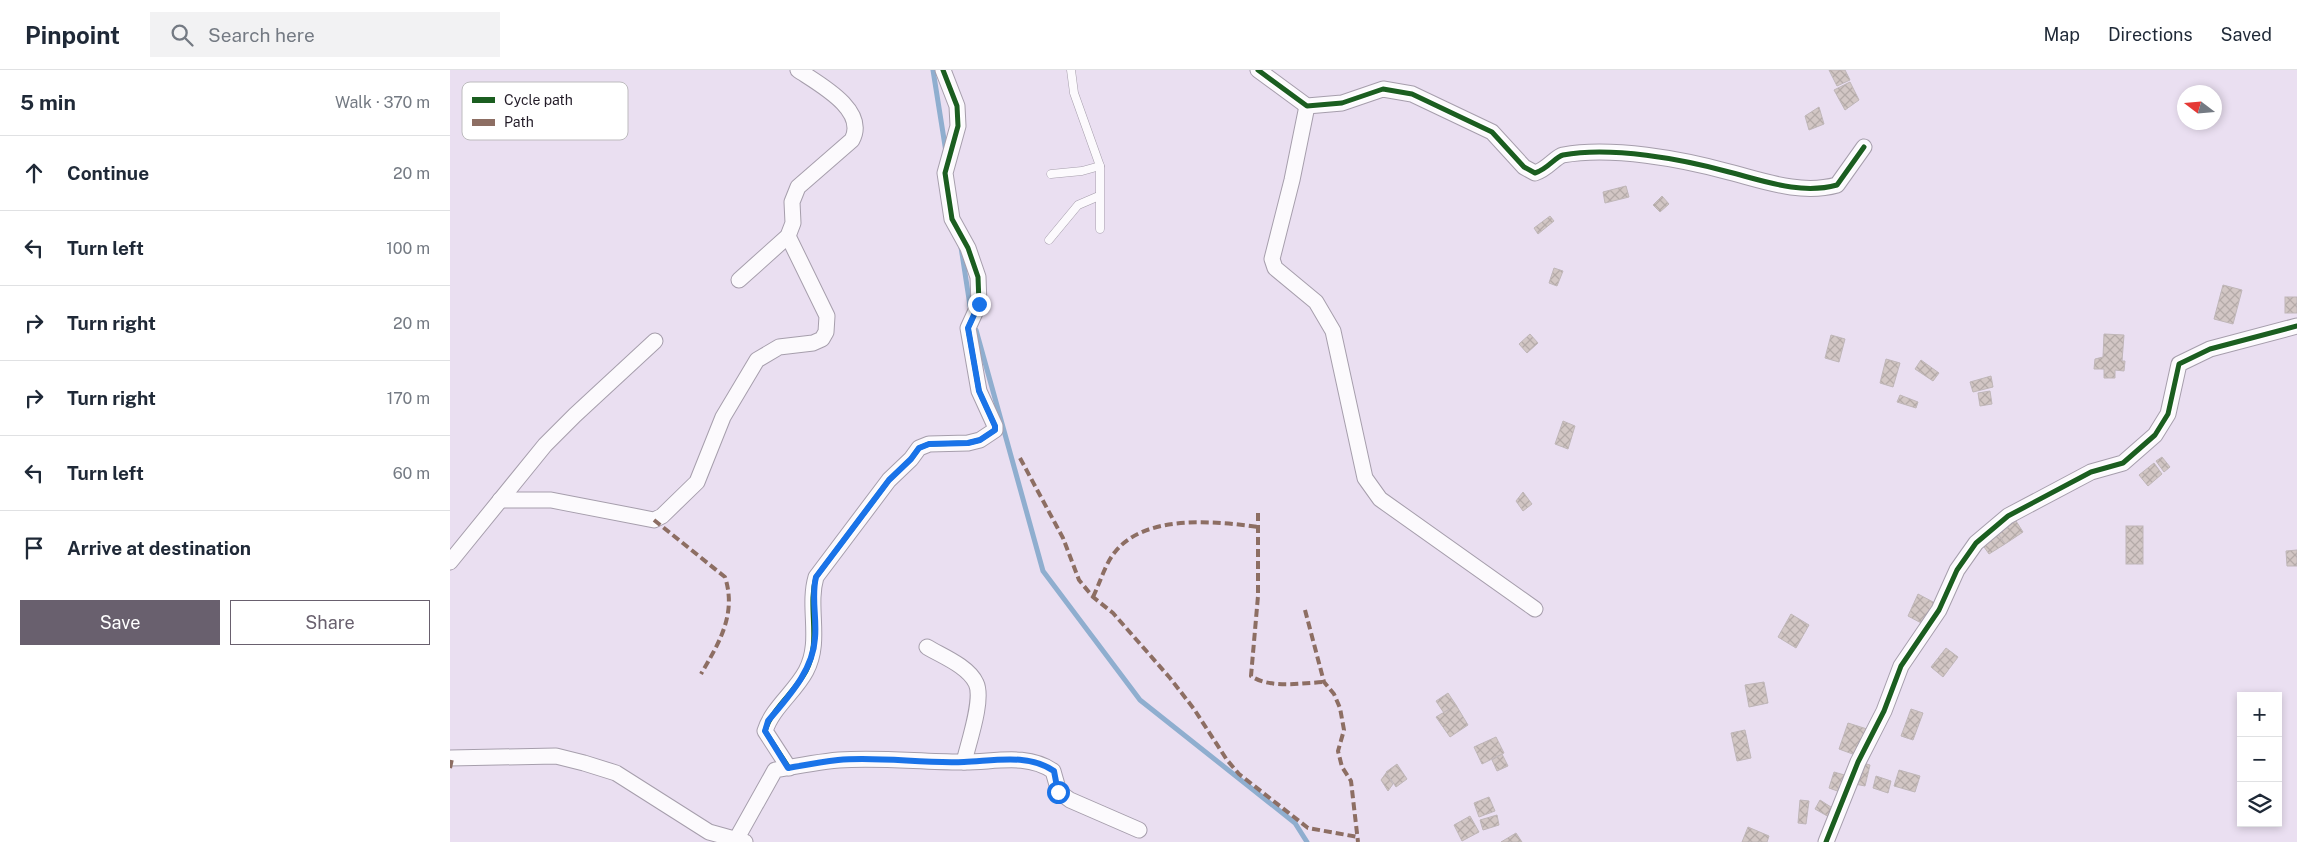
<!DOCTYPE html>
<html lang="en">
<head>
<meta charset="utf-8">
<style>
	:root { --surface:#fff; --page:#f2f2f3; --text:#1f2937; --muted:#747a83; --line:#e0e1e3; --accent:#69606e }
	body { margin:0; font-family:"Public Sans",sans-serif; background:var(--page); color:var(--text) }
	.controls { position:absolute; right:15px; bottom:15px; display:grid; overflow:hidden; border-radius:0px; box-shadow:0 2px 8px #0003 }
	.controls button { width:45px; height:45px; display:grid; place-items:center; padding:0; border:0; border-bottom:1px solid var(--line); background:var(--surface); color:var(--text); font:25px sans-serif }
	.compass { position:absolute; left:1727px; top:15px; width:45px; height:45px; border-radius:50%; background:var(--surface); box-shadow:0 2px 8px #0003; rotate:286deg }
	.stop { position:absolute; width:15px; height:15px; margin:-11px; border:4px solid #1a73e8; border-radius:50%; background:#fff }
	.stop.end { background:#1a73e8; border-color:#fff; box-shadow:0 1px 5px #0008 }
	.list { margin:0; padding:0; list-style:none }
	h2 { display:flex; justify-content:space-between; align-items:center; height:65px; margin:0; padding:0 20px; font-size:21px }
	h2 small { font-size:16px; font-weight:400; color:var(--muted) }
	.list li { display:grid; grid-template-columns:32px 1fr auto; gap:15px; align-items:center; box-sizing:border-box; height:75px; padding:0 20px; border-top:1px solid var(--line) }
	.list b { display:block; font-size:19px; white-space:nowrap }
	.list em { font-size:16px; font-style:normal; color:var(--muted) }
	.actions { display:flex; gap:10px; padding:15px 20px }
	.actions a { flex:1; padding:11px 0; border:1px solid var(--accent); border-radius:0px; text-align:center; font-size:18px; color:var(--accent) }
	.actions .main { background:var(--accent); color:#fff }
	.icon { flex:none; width:28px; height:28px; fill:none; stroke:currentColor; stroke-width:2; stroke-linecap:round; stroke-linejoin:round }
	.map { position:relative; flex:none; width:1847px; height:772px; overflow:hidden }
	header { display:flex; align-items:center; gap:30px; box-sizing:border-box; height:70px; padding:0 25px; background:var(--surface); border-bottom:1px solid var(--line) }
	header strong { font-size:24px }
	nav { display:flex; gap:28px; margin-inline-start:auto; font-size:18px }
	.search { width:350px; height:45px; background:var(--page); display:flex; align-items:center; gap:12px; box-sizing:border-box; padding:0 18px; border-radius:0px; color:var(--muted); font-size:19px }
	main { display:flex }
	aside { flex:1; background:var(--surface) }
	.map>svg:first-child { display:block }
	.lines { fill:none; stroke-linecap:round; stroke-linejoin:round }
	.stream { stroke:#8faecf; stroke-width:5 }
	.building { fill:url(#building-cross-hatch); stroke:#bfb6b8 }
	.lane-casing { stroke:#a69eac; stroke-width:9 }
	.street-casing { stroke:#a69eac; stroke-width:17 }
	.lane { stroke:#fcfafd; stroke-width:8 }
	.street { stroke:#fcfafd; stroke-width:15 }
	.quiet { stroke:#8d6e63; stroke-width:4; stroke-dasharray:8 4; stroke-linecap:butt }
	.cycleway-casing { stroke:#fff; stroke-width:8 }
	.cycleway { stroke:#1b5e20; stroke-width:5 }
	.route { stroke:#1a73e8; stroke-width:6 }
	.key { fill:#fff; stroke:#bdbbbe; stroke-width:1 }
	.key-label { font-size:14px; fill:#231c28 }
</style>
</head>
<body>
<header>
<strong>Pinpoint</strong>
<div class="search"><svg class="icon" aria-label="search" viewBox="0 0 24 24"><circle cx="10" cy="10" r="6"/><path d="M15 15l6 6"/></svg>Search here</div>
<nav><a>Map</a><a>Directions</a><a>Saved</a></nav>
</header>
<main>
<aside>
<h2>5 min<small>Walk · 370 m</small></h2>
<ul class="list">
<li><svg class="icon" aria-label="ahead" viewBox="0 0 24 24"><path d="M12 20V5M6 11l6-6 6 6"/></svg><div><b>Continue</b></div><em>20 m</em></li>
<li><svg class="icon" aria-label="left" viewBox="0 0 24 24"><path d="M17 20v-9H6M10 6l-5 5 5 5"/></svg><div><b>Turn left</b></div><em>100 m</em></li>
<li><svg class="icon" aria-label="right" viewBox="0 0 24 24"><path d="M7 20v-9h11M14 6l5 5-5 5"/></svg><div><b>Turn right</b></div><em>20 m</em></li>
<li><svg class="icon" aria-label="right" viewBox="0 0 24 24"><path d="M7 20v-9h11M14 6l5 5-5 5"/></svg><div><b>Turn right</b></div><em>170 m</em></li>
<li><svg class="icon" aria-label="left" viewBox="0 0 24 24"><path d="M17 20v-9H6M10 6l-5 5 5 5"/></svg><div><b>Turn left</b></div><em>60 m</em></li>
<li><svg class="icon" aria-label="arrive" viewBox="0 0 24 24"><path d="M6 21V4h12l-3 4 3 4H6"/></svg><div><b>Arrive at destination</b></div></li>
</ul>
<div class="actions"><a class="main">Save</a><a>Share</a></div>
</aside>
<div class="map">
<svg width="1847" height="772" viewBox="0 0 1847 772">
	<defs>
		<pattern id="building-cross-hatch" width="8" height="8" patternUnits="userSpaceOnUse" patternTransform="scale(1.25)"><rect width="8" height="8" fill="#d2c6c4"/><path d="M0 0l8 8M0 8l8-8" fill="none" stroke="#b4aaa8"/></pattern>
	</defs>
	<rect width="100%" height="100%" fill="#eadff1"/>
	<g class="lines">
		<!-- stream -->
		<g class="stream">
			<path d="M483,0L496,82"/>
			<path d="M511,177L521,242"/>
			<path d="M526,260L593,501L690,630L845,753L857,772"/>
		</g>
	</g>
	<!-- building -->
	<g class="building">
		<path d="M1379,0H1395L1400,10L1387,16Z"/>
		<path d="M1400,12L1409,30L1395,40L1384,20Z"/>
		<path d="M1369,37L1374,54L1359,60L1355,46Z"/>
		<path d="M1176,116L1179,127L1155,133L1153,122Z"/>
		<path d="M1212,126L1219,134L1210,142L1203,135Z"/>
		<path d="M1100,146L1104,151L1088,164L1084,158Z"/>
		<path d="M1104,198L1113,201L1107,216L1099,213Z"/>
		<path d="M1773,215L1792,220L1783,254L1764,249Z"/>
		<rect x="1835" y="227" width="12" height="16"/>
		<path d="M1080,264L1088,273L1077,283L1069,274Z"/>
		<path d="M1654,264L1674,265L1672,291H1675L1674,301L1665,300V308H1654V299H1644L1645,289L1653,287Z"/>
		<path d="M1381,265L1395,269L1389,292L1375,288Z"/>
		<path d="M1436,289L1450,293L1443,317L1430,313Z"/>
		<path d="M1471,290L1489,303L1483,311L1465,299Z"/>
		<path d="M1541,306L1543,317L1523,322L1520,312Z"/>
		<path d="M1540,321L1542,334L1530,336L1528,323Z"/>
		<path d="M1450,325L1468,332L1466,338L1447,332Z"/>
		<path d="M1113,351L1125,356L1118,379L1105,374Z"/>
		<path d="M1712,387L1720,397L1714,402L1706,391Z"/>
		<path d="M1704,393L1712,404L1698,416L1689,405Z"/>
		<path d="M1073,422L1082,434L1073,441L1066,431Z"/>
		<path d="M1566,451L1573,462L1555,474L1548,464Z"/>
		<rect x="1676" y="456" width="17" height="38"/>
		<path d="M1548,464L1555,474L1539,484L1532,474Z"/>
		<path d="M1847,480V496H1837L1836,481Z"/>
		<path d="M1468,524L1485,533L1475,555L1458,546Z"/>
		<path d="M1341,544L1359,555L1346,578L1328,567Z"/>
		<path d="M1496,578L1508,587L1493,607L1481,597Z"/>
		<path d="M1314,612L1318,633L1299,637L1295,615Z"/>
		<path d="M998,623L1006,635L994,643L986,631Z"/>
		<path d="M1006,635L1018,655L1000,667L986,647Z"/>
		<path d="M1461,639L1473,643L1463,670L1451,666Z"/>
		<path d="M1398,653L1417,659L1408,686L1389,679Z"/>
		<path d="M1295,660L1301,688L1287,691L1281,663Z"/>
		<path d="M1046,667L1054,683L1032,694L1024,677Z"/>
		<path d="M1052,684L1058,696L1047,701L1042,690Z"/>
		<path d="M1410,692L1420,695L1415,716L1405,714Z"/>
		<path d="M947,694L957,709L946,717L936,702Z"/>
		<path d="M1449,700L1470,706L1465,722L1444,716Z"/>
		<path d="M1384,702L1398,706L1393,723L1379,718Z"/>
		<path d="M936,703L943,714L938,721L931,710Z"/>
		<path d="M1426,706L1441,711L1438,723L1423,718Z"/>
		<path d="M1039,727L1045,741L1029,747L1024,733Z"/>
		<path d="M1350,730L1359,731L1356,754L1348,753Z"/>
		<path d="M1370,730L1384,739L1379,747L1365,739Z"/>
		<path d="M1047,745L1049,755L1033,760L1030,750Z"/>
		<path d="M1020,746L1029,762L1012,771L1004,755Z"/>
		<path d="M1298,757L1319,766L1317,772H1292Z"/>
		<path d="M1066,763L1072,772H1051Z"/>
	</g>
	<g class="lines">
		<defs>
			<g id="lane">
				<path d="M621,0L624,23L650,96V159"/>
				<path d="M601,104L632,101L650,96"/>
				<path d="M599,170L628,135L649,126"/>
			</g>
			<g id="street">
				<path d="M808,0L857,36L892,33L933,19L962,24L1042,62L1074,97L1085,103C1098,99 1105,87 1113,85C1161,76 1232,89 1279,102C1314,111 1351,125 1387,115L1414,77"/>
				<path d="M857,36L842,110L822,189L825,198L866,232L883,261L915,408L930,429L1085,539"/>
				<path d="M289,210L338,166L343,153L342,132L348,117L402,70C418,40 369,14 348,0"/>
				<path d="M50,430H101L204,450L212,446L247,412L273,347L307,290L329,277L363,273L372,269L376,262L377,246L338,166"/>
				<path d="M0,492L95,375L125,345L205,271"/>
				<path d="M477,577C492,586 518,596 526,613C534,629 518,674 514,692"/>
				<path d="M0,688L106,686L134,693L166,703L259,762L295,772"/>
				<path d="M339,698L315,661C322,638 345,622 356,601C372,571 357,538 366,507L439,410L461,389L469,378L479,374L518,373L530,370L545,360V356L529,321L518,258L529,234L528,207L518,178L502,149L495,103L508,56L507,36L493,0"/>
				<path d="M287,768L325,700C346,696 367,692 389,690C429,687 470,692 511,692C541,693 576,682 603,701L609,722L620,730L689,760"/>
				<path d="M1376,772L1408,692L1434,641L1451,596L1489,540L1507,500L1526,473L1558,446L1641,402L1673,393L1705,365L1718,344L1729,294L1760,279L1847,256"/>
			</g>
		</defs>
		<!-- lane casing -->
		<use href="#lane" class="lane-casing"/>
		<!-- street casing -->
		<use href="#street" class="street-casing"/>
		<!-- lane -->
		<use href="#lane" class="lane"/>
		<!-- street -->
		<use href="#street" class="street"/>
		<!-- quiet -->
		<g class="quiet">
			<path d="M570,388L613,468L629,510L643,527L663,543L720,608L744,639L777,690L789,704L858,758L908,767"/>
			<path d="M808,443V526L801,606C820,619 852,613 874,612"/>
			<path d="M204,450L275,507C287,544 269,573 251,604"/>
			<path d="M643,527C650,513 655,494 665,482C695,444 765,451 808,457"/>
			<path d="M855,540L874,612L884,624L890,638L894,660L888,681L892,697L901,711L908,772"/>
			<path d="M0,698L2,689"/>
		</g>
		<defs>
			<g id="cycleway">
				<path d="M808,0L857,36L892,33L933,19L962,24L1042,62L1074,97L1085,103C1098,99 1105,87 1113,85C1161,76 1232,89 1279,102C1314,111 1351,125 1387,115L1414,77"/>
				<path d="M339,698L315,661C322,638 345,622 356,601C372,571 357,538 366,507L439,410L461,389L469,378L479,374L518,373L530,370L545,360V356L529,321L518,258L529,234L528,207L518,178L502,149L495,103L508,56L507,36L493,0"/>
				<path d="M1376,772L1408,692L1434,641L1451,596L1489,540L1507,500L1526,473L1558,446L1641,402L1673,393L1705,365L1718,344L1729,294L1760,279L1847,256"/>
			</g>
		</defs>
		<!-- cycleway casing -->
		<use href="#cycleway" class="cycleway-casing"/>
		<!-- cycleway -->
		<use href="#cycleway" class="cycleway"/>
	</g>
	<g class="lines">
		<!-- route -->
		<path class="route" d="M529,234L518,258L529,321L545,356V360L530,370L518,373L479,374L469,378L461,389L439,410L366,507C361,527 367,547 365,568C363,601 338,627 318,651L315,661L338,698C355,695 371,692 388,690C429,686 472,694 514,692C543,691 578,683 604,701L608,722"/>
	</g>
	<!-- legend -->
	<rect x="12" y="12" width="166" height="58" rx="8" class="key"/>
	<rect x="22" y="27" width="23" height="6" fill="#1b5e20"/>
	<rect x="22" y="49" width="23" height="7" fill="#8d6e63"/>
	<g class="key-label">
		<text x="54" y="35">Cycle path</text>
		<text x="54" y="57">Path</text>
	</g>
</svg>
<div class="controls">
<button>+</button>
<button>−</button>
<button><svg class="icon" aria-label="layers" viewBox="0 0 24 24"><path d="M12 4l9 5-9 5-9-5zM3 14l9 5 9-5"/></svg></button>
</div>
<svg class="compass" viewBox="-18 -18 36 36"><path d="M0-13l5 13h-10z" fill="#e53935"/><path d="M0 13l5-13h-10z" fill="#747a83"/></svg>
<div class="stop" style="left:608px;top:722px"></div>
<div class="stop end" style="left:529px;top:234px"></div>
</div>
</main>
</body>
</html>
